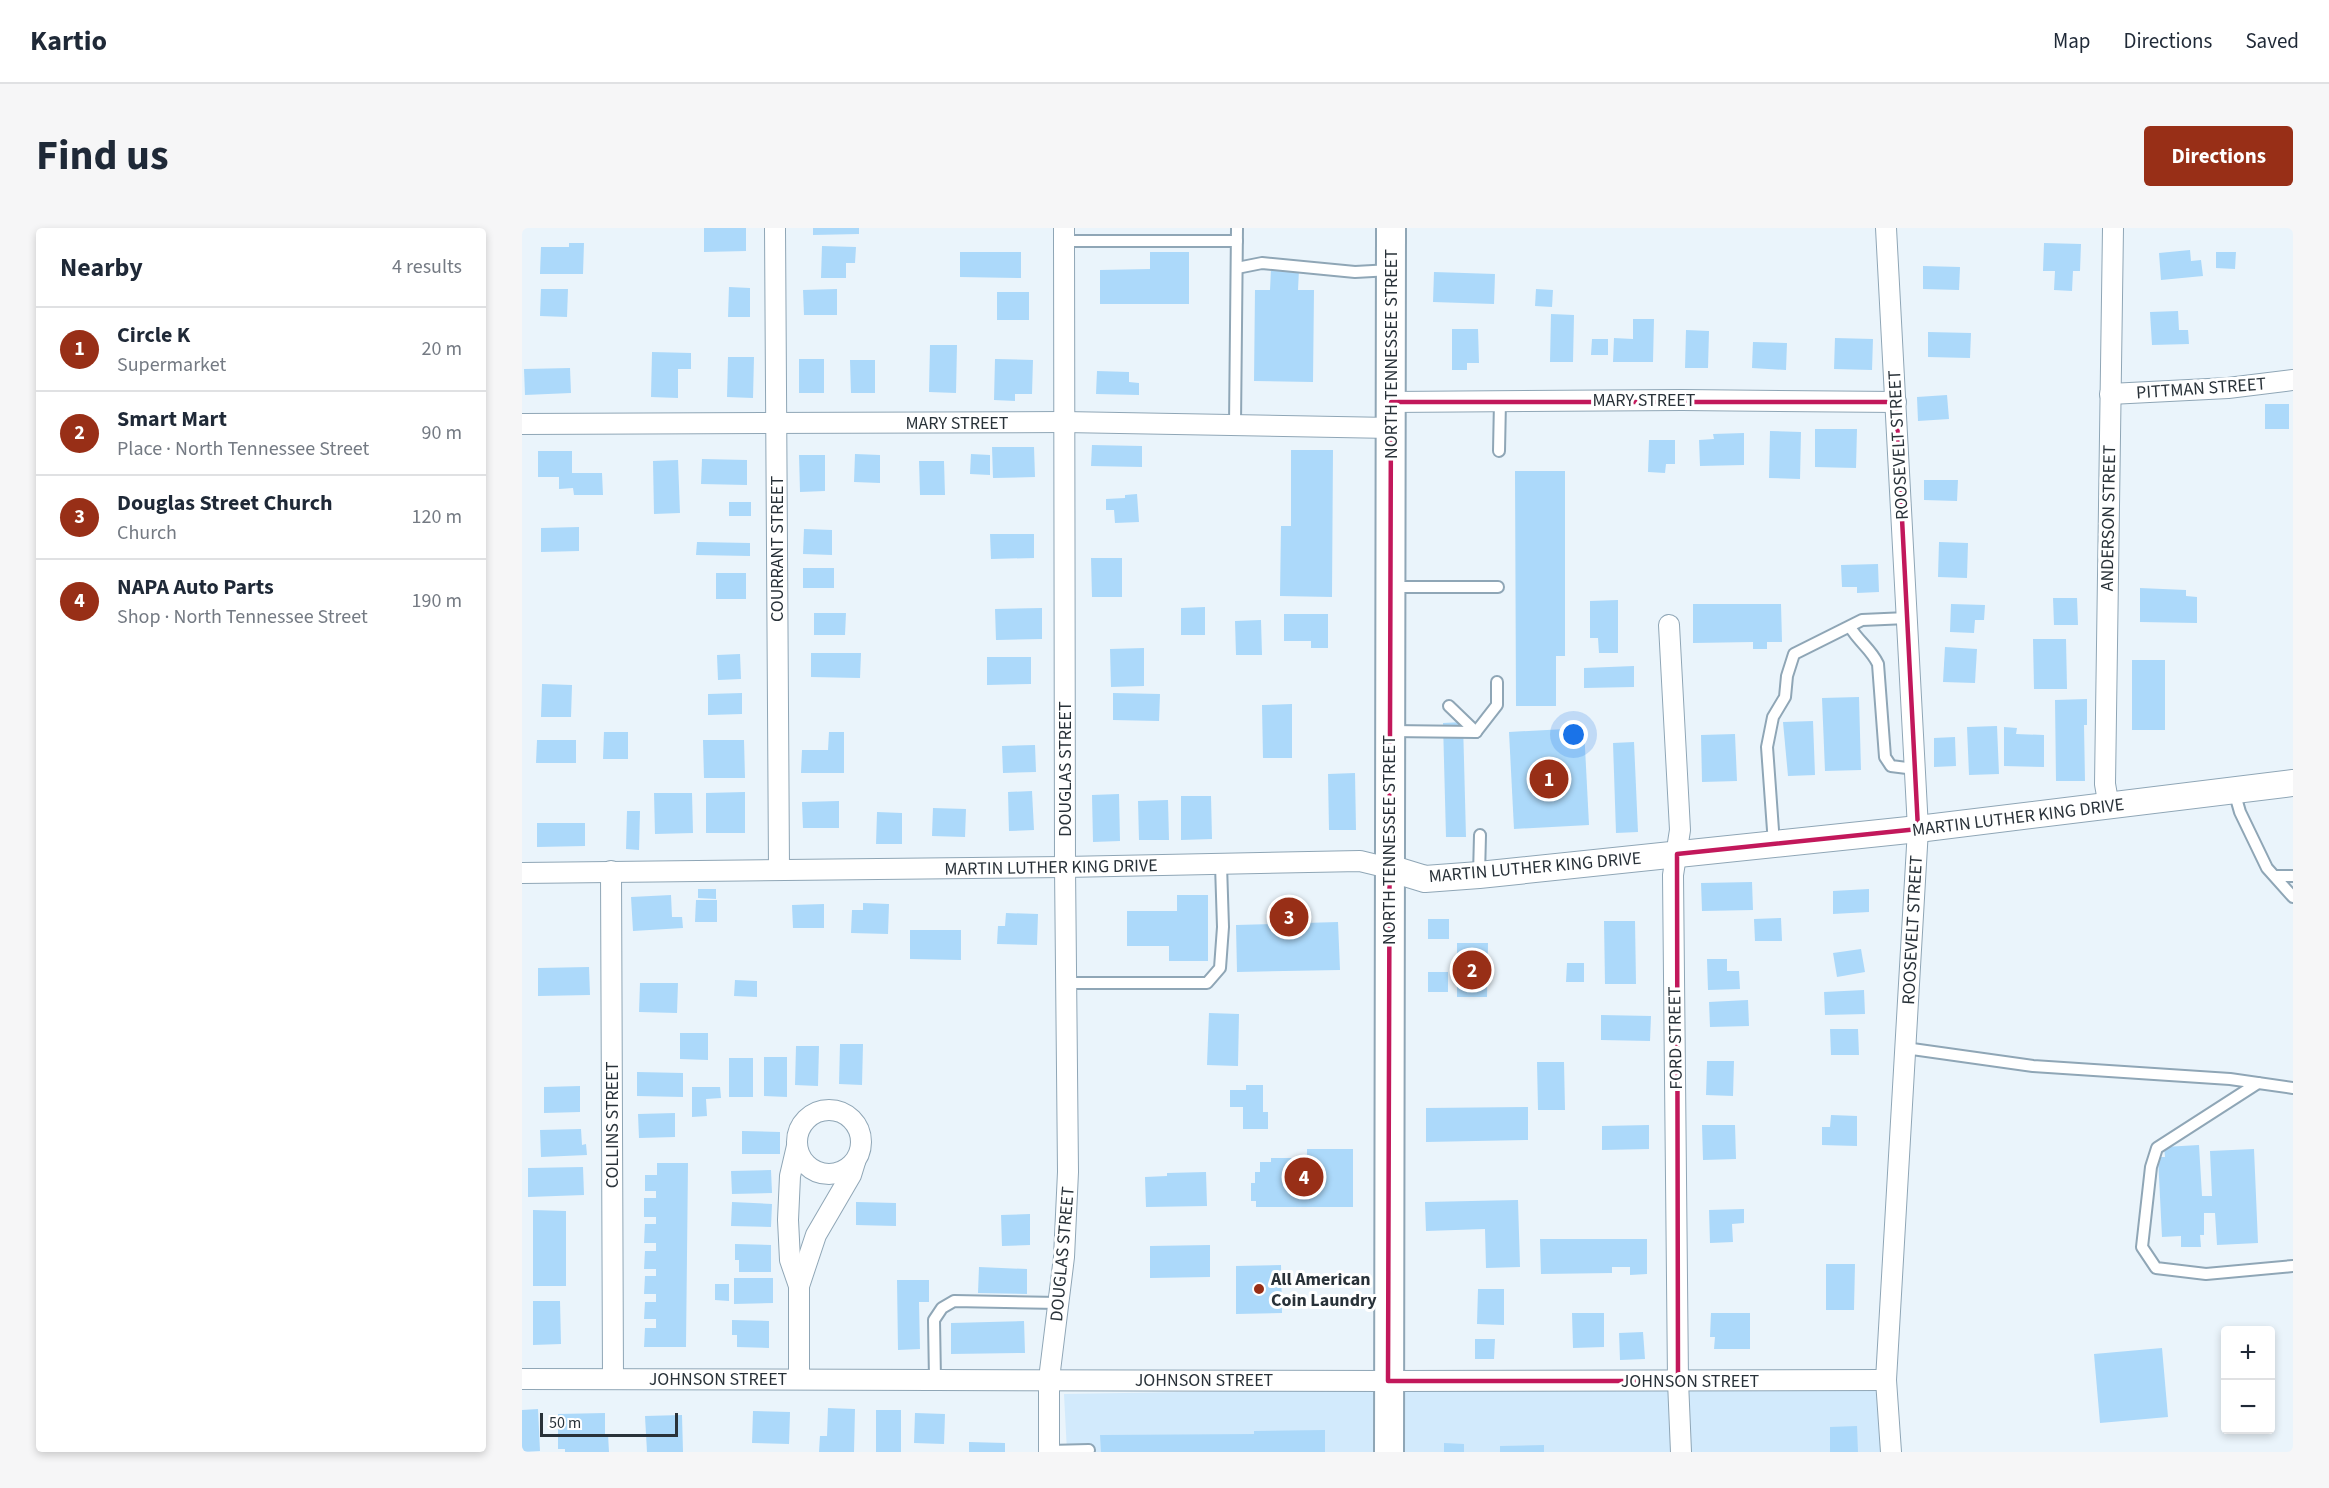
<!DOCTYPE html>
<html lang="en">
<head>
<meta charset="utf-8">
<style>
	:root { --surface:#fff; --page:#f6f6f7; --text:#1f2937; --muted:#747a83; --line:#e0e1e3; --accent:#982f17 }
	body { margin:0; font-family:"Source Sans 3",sans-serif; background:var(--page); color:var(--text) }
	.controls { position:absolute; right:18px; bottom:18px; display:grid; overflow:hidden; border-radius:6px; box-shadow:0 3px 9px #0003 }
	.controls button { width:54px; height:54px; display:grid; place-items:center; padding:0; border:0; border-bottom:2px solid var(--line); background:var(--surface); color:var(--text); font:30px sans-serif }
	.scale { position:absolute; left:18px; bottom:15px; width:138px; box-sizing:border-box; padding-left:6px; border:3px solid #293239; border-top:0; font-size:16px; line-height:21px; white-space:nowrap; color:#293239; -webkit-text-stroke:4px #fff; paint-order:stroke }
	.you { position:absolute; left:1052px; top:507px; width:21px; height:21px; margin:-15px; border:4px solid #fff; border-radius:50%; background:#1a73e8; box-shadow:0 0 0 9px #1a73e833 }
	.badge { display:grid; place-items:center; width:39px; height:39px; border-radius:50%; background:var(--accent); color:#fff; font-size:20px; font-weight:700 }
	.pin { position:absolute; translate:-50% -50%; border:3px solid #fff; box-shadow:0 2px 6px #0006 }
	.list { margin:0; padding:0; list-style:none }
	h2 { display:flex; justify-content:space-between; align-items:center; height:78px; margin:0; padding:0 24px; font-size:26px }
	h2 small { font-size:20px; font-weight:400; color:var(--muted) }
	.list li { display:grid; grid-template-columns:39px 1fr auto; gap:18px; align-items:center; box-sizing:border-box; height:84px; padding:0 24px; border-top:2px solid var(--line) }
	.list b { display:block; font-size:22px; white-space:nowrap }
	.list p { margin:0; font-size:20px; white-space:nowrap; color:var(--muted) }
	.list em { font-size:20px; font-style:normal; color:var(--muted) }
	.map { position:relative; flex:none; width:1771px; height:1224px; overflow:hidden; border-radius:6px }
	header { display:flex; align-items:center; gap:36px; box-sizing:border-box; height:84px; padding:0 30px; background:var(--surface); border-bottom:2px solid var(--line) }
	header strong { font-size:28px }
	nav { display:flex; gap:33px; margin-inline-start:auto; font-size:21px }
	.intro { display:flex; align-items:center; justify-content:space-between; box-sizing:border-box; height:144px; padding:0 36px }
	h1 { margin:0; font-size:42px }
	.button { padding:15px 27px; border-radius:6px; background:var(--accent); color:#fff; font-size:21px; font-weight:700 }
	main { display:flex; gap:36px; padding:0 36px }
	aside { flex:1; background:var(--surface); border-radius:6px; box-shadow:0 3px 9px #0003 }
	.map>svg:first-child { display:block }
	.built { fill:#d2eafc }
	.building { fill:#acd9fa }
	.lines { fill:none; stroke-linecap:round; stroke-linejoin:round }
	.service-casing { stroke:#8fa6b6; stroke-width:14 }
	.minor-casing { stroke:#8fa6b6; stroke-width:22 }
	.tertiary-casing { stroke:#8fa6b6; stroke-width:28 }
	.secondary-casing { stroke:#8fa6b6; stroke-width:32 }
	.service { stroke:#fff; stroke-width:10 }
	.minor { stroke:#fff; stroke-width:20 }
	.tertiary { stroke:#fff; stroke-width:26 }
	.secondary { stroke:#fff; stroke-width:28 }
	.marked { fill:none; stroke:#c2185b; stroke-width:4.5; stroke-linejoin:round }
	.poi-dot { fill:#982f17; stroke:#fff; stroke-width:2 }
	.labels { text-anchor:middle; stroke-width:6; stroke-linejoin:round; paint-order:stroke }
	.street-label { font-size:18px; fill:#293239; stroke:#fff }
	.poi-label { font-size:18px; font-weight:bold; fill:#293239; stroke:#fff; text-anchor:start }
</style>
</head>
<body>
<header>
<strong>Kartio</strong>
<nav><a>Map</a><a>Directions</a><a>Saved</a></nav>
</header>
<div class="intro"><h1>Find us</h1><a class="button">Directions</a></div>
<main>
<aside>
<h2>Nearby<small>4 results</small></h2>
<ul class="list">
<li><span class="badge">1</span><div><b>Circle K</b><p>Supermarket</p></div><em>20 m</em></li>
<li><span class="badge">2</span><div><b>Smart Mart</b><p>Place · North Tennessee Street</p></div><em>90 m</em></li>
<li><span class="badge">3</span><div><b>Douglas Street Church</b><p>Church</p></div><em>120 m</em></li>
<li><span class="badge">4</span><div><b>NAPA Auto Parts</b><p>Shop · North Tennessee Street</p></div><em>190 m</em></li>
</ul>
</aside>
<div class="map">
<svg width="1771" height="1224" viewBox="0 0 1771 1224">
	<rect width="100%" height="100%" fill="#eaf4fb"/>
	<!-- built -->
	<path class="built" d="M1364,1152L1369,1224H545L542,1166Z"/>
	<!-- building -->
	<g class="building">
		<path d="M182,0H224V23L182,24Z"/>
		<path d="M291,0H337V6L291,7Z"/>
		<path d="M47,15H62L61,46H18L19,19H47Z"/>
		<path d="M1522,15L1559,16L1558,43H1551L1550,63L1532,62L1533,43H1521Z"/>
		<path d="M300,18L334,19L333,35H324V50H299Z"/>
		<path d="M1668,22L1669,33L1679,32L1681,48L1639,52L1637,25Z"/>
		<path d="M438,24H499V50L438,49Z"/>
		<path d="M628,24H667V76H578V42L628,41Z"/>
		<path d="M1694,24H1714L1713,41L1694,40Z"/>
		<path d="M1401,38L1438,39L1437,62L1401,61Z"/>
		<path d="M749,41L777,42L776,62H792L791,154L732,153L733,62H748Z"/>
		<path d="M912,44L973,46L972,76L911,74Z"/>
		<path d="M207,59L228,60V89H206Z"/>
		<path d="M19,61H46L45,89L18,88Z"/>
		<path d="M315,61V87H282L281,62Z"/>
		<path d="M1014,61L1031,62L1030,79L1013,78Z"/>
		<rect x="475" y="64" width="32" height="28"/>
		<path d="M1656,83L1657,102H1666L1667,116L1630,117L1628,84Z"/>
		<path d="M1029,86L1052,87L1051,134H1028Z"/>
		<path d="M1111,91H1132L1131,134H1091L1092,110L1111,111Z"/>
		<path d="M930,101H956L957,135H945V142H930Z"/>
		<path d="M1164,102L1187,103L1186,140H1163Z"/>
		<path d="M1406,104L1449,105L1448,130L1406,129Z"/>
		<path d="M1313,110L1351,111L1350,142L1312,141Z"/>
		<path d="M1070,111H1086V127H1069Z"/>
		<path d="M1231,114L1265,115L1264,142L1230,140Z"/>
		<path d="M408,117H435L434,165L407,164Z"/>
		<path d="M130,124L169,125V141H156V170L129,169Z"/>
		<path d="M206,129H232L231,170L205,169Z"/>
		<rect x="277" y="131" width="25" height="34"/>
		<path d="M473,131L511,132L510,166H493V173L472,172Z"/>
		<path d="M328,132H353V165H329Z"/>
		<path d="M48,140L49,165L3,167L2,141Z"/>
		<path d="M575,143L607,144V154L617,155V167L574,166Z"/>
		<path d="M1425,167L1427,191L1396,193L1395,169Z"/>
		<rect x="1743" y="176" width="24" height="25"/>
		<path d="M1293,201H1335L1334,240L1293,239Z"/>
		<path d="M1248,203L1279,204L1278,251L1247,250Z"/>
		<path d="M1222,205V237L1178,238L1177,212L1192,211L1191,206Z"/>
		<path d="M1127,212H1153V236H1144L1143,245L1126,244Z"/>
		<path d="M570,217L620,218V239L569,238Z"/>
		<path d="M470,219H512L513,249L471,250Z"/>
		<path d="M769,222H811L810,369L758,368L759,298H769Z"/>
		<path d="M16,223H50V245H80L81,267H52L51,260L37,261V249H16Z"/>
		<path d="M333,226L358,227V255L332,254Z"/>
		<path d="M449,226L468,227V247L448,246Z"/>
		<path d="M277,227H303V263L278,264Z"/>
		<path d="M180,231L225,232V257L179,256Z"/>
		<path d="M156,232L158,285L132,286L131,233Z"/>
		<path d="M397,233H422L423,267H398Z"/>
		<path d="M993,243H1043V428H1034V478H994Z"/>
		<path d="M1402,252H1436L1435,273L1402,272Z"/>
		<path d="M615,266L617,294L593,295L592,282H584V271L603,270V267Z"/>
		<rect x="207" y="274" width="22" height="14"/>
		<path d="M57,299V323L19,324V300Z"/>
		<path d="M282,301L310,302V327L281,326Z"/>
		<path d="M468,306H512V330L469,331Z"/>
		<path d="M175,314L228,315V328L174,327Z"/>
		<path d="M1417,314L1446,315L1445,350L1416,349Z"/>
		<path d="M569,330H600V369H570Z"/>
		<path d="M1356,336L1357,364L1335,365V359H1320L1319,337Z"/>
		<rect x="281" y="340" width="31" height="20"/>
		<rect x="194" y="345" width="30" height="26"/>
		<path d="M1618,360L1664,362V368L1675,369V395L1618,394Z"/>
		<path d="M1531,370H1555L1556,397H1532Z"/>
		<path d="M1096,372V425H1077L1076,410H1068V373Z"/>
		<path d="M1171,376H1259L1260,414H1245V421H1231V414L1171,415Z"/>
		<path d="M1429,376L1463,377L1462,392H1453L1452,405L1428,404Z"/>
		<path d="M683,379V407H659V380Z"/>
		<path d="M520,380V411L474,412L473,381Z"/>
		<path d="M292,385H324L323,407H292Z"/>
		<path d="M762,386H806V420H789V413H762Z"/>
		<path d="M739,392L740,427H714L713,393Z"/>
		<path d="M1511,411H1544L1545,461H1512Z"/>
		<path d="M1423,419L1455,421L1453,455L1421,454Z"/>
		<path d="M622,420V458L589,459L588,421Z"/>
		<path d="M289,425H339L338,450L289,449Z"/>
		<path d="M218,426L219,451L196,452L195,427Z"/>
		<path d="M465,429H509V456L465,457Z"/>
		<rect x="1610" y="432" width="33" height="70"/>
		<path d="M1112,438V459L1062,460V440Z"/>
		<path d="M20,456L50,457L49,489H19Z"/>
		<path d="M220,465V486L186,487V466Z"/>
		<path d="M591,465L638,466L637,493L591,492Z"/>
		<path d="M1337,469L1339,542L1303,543L1300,470Z"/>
		<path d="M1565,471V497H1562L1563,553H1534L1533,472Z"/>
		<path d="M770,476V530H741L740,477Z"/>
		<path d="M1291,493L1293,547L1266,548L1261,494Z"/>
		<path d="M941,494L944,609H924L921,495Z"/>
		<path d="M1475,498L1477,546L1447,547L1445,499Z"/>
		<path d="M1482,499L1495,500L1494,506L1522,507V539L1482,538Z"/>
		<path d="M1062,500L1067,597L992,601L987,504Z"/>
		<path d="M82,504H106V531H81Z"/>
		<path d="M307,504H322V545H279L280,522H306Z"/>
		<path d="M1213,506L1215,553L1180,554L1179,507Z"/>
		<path d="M1433,509L1434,538L1412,539V510Z"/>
		<path d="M15,512H54V535H14Z"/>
		<path d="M181,512H222L223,550H182Z"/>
		<path d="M1112,514L1116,604L1094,605L1091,515Z"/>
		<path d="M513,517L514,544L481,545L480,518Z"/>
		<path d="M833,545L834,602H807L806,546Z"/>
		<path d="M510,563L512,602L487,603L486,564Z"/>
		<path d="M223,564V605H184V565Z"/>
		<path d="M132,565H170L171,605L133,606Z"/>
		<path d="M597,566L598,613L571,614L570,567Z"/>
		<path d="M659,568H689L690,611L659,612Z"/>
		<path d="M646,572L647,612H617L616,573Z"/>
		<path d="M317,573V600H281L280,574Z"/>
		<path d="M411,580L444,581L443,609L410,608Z"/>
		<path d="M105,583H118L117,622L104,621Z"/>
		<path d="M355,584L380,585V616H354Z"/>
		<path d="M15,595H63V618L15,619Z"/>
		<path d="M1230,654L1231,682L1180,683L1179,655Z"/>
		<path d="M176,661H194V671L176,670Z"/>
		<path d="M1347,661V684L1311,686V663Z"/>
		<path d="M149,667L150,689H160L161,700L111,703L109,669Z"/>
		<path d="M655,667H686V733H647V718H605V683H655Z"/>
		<path d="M174,672H195V694H173Z"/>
		<path d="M341,675L367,676L366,706L329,705L330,682H341Z"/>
		<path d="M302,676V700H271L270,677Z"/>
		<path d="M484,685L516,686L515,717L475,716L476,698H483Z"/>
		<path d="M1259,690L1260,713H1233L1232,691Z"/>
		<rect x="906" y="691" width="21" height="20"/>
		<path d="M1082,693H1113L1114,756H1083Z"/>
		<path d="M816,694L818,742L715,744L714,697Z"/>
		<path d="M388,702H439V732L388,731Z"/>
		<path d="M935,715H966L965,769H935Z"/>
		<path d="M1339,721L1343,744L1315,749L1311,725Z"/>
		<path d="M1185,731H1205V743H1217L1218,761L1186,762Z"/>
		<path d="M1045,735H1062V754H1044Z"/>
		<path d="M67,739L68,767L16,768V740Z"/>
		<rect x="906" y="744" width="20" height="20"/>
		<path d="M213,752L235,753V769L212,768Z"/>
		<path d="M118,755H156L155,785L117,784Z"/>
		<path d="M1342,762L1343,786L1303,787L1302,764Z"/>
		<path d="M1226,772L1227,798L1188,799L1187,774Z"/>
		<path d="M687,785L717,786L716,838L685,837Z"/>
		<path d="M1079,787L1129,788L1128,813L1079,812Z"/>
		<path d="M1308,801H1336L1337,827H1309Z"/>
		<path d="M158,805H186V832L158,831Z"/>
		<path d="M318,816H341L340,857L317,856Z"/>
		<path d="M274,818H297L296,858L273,857Z"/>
		<path d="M242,829H265V869L242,868Z"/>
		<rect x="207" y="830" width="24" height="39"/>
		<path d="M1185,833H1212L1211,868L1184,867Z"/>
		<path d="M1015,834H1042L1043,882H1016Z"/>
		<path d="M115,844L161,845V869L115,868Z"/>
		<path d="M724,857H741V884H746V901H721V879H708V862H724Z"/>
		<path d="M58,858V884L22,885V859Z"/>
		<path d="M170,859H198L199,870L184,871L185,888L170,889Z"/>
		<path d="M1006,879V912L904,914V880Z"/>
		<path d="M153,885V909L117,910L116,886Z"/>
		<path d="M1309,887L1335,888V918L1300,917V899H1308Z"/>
		<path d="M1127,897V921L1080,922V898Z"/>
		<path d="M1180,897H1213L1214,931L1181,932Z"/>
		<path d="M59,901L60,917L64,916L65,927L19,929L18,902Z"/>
		<path d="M220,903L258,904V926H220Z"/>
		<path d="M1677,917L1680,968H1690L1688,923L1732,921L1736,1015L1695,1017L1693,985H1682V1007H1678L1679,1019H1659V1008L1640,1009L1636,929H1643L1642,919Z"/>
		<path d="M785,921H831V979H734V973H729V955H733V944H738V934H749V930H785Z"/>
		<path d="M135,935H166L164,1119H122L123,1100H134V1091H122L123,1074H134V1066H122L123,1048H134V1041H122L123,1023H134V1015H122L123,996H134V989H122V970H134V963H123V947H135Z"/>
		<path d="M61,939L62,967L6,969V940Z"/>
		<path d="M249,942L250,965L210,966L209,943Z"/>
		<path d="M684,944L685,978L624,979L623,949L645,948V945Z"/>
		<path d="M996,972L998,1039L964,1040L963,1001L904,1003L903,974Z"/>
		<path d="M210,974L250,976L249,999L209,998Z"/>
		<path d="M334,974L374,975V998L334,997Z"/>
		<path d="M1222,981V995L1210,996L1211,1014L1188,1015L1187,982Z"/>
		<path d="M11,982L44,983V1058H11Z"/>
		<path d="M508,986V1017L480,1018L479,987Z"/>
		<path d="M1018,1011H1125V1046L1108,1047V1039H1090V1045L1019,1046Z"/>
		<path d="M213,1016L249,1017V1044H217V1032H213Z"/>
		<path d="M688,1017V1049L628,1050V1018Z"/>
		<path d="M1304,1036H1333L1332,1082H1304Z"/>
		<path d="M759,1037L760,1085L714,1086V1038Z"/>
		<path d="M457,1039L505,1041V1066L456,1065Z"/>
		<path d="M212,1050H251V1075L212,1076Z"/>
		<path d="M375,1052H407V1074H397L398,1121L376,1122Z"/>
		<path d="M193,1056H207V1073L193,1072Z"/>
		<path d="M956,1061H982V1097L955,1096Z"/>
		<path d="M11,1073H38L39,1116L11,1117Z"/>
		<path d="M1050,1085H1082V1119L1051,1120Z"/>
		<path d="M1189,1085H1228V1121H1192L1193,1109H1188Z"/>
		<path d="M210,1092L247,1093V1120L215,1119V1107H210Z"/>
		<path d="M502,1093L503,1125L429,1126V1095Z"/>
		<path d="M1121,1104L1123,1131L1098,1132L1097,1105Z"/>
		<path d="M953,1111H973L972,1131H953Z"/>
		<path d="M1640,1120L1646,1189L1578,1195L1572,1126Z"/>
		<path d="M306,1180L333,1181L332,1224H297L298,1208H305Z"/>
		<path d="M16,1181L18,1223L0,1224V1182Z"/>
		<rect x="354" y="1182" width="25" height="42"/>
		<path d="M231,1183L268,1184L267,1216L230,1215Z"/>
		<path d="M83,1185V1206H86L87,1224H43V1221H36V1186Z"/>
		<path d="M393,1185L423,1186L422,1216L392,1215Z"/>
		<path d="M160,1187L161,1224H125L123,1188Z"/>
		<path d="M1335,1198L1336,1224H1308V1199Z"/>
		<path d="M803,1202V1224H579L578,1207L732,1206V1203Z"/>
		<path d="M447,1214L483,1215V1224H447Z"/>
		<path d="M922,1215L942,1216V1224H922Z"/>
		<path d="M1022,1217V1224H978V1218Z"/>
	</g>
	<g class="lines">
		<defs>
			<g id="service">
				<path d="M542,13H715"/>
				<path d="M715,40L740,35L833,44L869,42"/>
				<path d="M713,197L715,0"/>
				<path d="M977,223L978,173"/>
				<path d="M868,359H976"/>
				<path d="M1328,399C1337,414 1349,421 1356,436L1363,529L1369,538L1393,541"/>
				<path d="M927,478L954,504"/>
				<path d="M868,503L954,504"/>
				<path d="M954,504L975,477V454"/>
				<path d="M1712,563L1718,584L1745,640L1771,669"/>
				<path d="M1252,616L1245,519L1251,489L1263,469L1265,448L1272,426L1340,392L1385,390"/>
				<path d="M957,647L958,607"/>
				<path d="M1753,648H1771"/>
				<path d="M545,755H685L698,740L701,699L699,637"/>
				<path d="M1383,820L1511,838L1708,851L1771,860"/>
				<path d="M1736,855L1635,920L1629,939L1620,1019L1634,1040L1684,1046L1771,1038"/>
				<path d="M413,1152L412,1092L420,1080L432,1073L537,1075"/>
				<path d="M527,1223L567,1222"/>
			</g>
			<g id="minor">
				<path d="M253,0L257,641"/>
				<path d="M1364,0L1396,601L1364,1152L1369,1224"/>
				<path d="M1588,166L1706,160L1771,152"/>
				<path d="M869,174L1160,172L1374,174"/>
				<path d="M0,196L542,194L869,200"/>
				<path d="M1147,397L1158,602L1151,647L1156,1153L1159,1224"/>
				<path d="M1587,579L1583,556L1591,0"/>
				<path d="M89,643L91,1151"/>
				<path d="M0,645L543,639L838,633L867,640"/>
				<circle cx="307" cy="914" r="32"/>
				<path d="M275,918L268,948L266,992L268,1032L277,1058V1151"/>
				<path d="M277,1058L294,1007L329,947L333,934"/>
				<path d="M0,1151L866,1153L1364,1152"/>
				<path d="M527,1224V1151L542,1029L546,944L543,639L542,0"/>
			</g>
			<path id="tertiary" d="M867,640L903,651L957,647L1396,601L1771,555"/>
			<path id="secondary" d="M867,1224L869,0"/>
		</defs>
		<!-- service casing -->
		<use href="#service" class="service-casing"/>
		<!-- minor casing -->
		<use href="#minor" class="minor-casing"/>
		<!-- tertiary casing -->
		<use href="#tertiary" class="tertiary-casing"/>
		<!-- secondary casing -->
		<use href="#secondary" class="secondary-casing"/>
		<!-- service -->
		<use href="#service" class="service"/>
		<!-- minor -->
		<use href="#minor" class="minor"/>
		<!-- tertiary -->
		<use href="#tertiary" class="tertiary"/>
		<!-- secondary -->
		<use href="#secondary" class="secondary"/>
	</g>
	<!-- marked area -->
	<path class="marked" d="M869,174H1374L1396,601L1155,626L1156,1153H866Z"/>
	<!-- markers -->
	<circle class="poi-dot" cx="737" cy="1061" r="6"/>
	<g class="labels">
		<!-- street labels -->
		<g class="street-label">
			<text transform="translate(869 126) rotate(-90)" y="6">NORTH TENNESSEE STREET</text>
			<text transform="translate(1679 160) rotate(-4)" y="6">PITTMAN STREET</text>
			<text x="1122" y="178">MARY STREET</text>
			<text x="435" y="201">MARY STREET</text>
			<text transform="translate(1376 217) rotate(-93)" y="6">ROOSEVELT STREET</text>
			<text transform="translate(1586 290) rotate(-89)" y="6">ANDERSON STREET</text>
			<text transform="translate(255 321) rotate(-90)" y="6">COURRANT STREET</text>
			<text transform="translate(543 541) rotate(-90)" y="6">DOUGLAS STREET</text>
			<text transform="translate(1496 589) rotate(-7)" y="6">MARTIN LUTHER KING DRIVE</text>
			<text transform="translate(867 612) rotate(-90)" y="6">NORTH TENNESSEE STREET</text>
			<text transform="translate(529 639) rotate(-1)" y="6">MARTIN LUTHER KING DRIVE</text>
			<text transform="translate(1013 639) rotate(-5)" y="6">MARTIN LUTHER KING DRIVE</text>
			<text transform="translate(1390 702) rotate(-87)" y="6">ROOSEVELT STREET</text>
			<text transform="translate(1153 810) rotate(-91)" y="6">FORD STREET</text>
			<text transform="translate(90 897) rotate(-90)" y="6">COLLINS STREET</text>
			<text transform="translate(540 1026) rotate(-85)" y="6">DOUGLAS STREET</text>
			<text x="196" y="1157">JOHNSON STREET</text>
			<text x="682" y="1158">JOHNSON STREET</text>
			<text x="1168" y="1159">JOHNSON STREET</text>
		</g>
		<!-- poi labels -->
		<g class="poi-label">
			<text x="749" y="1057">All American<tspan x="749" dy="21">Coin Laundry</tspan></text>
		</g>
	</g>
</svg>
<div class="controls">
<button>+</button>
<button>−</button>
</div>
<div class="scale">50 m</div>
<div class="you"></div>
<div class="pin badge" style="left:1027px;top:551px">1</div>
<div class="pin badge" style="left:950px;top:742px">2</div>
<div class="pin badge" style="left:767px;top:689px">3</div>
<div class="pin badge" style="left:782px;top:949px">4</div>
</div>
</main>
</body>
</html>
